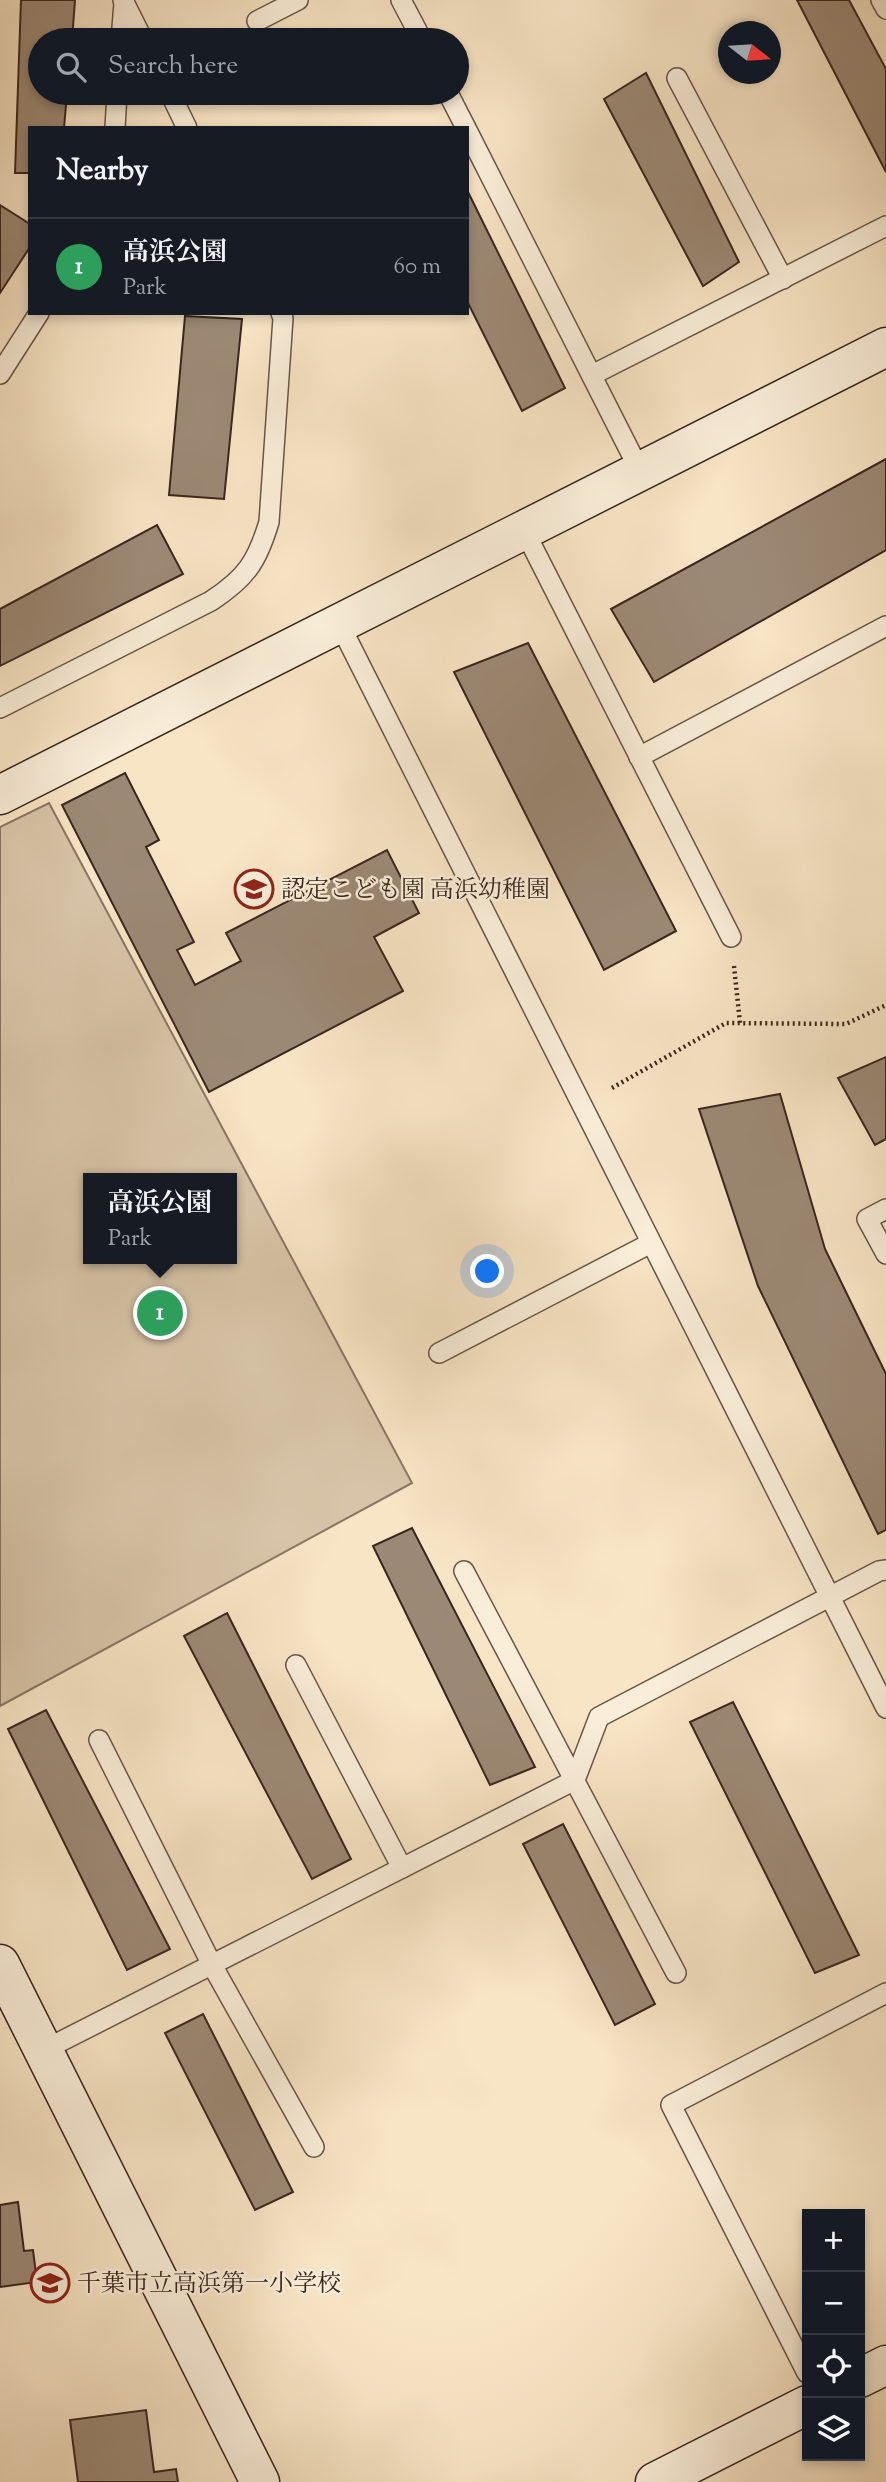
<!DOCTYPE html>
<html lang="en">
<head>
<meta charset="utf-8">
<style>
	:root { --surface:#171b24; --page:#242831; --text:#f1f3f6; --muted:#9ea1a6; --line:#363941; --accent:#0b8043 }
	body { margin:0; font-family:"Sorts Mill Goudy","Noto Serif JP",serif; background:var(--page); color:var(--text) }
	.controls { position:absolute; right:21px; bottom:21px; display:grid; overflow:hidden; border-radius:0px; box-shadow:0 4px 10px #0003 }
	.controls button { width:63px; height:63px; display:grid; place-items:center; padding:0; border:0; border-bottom:2px solid var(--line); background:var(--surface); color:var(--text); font:35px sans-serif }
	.compass { position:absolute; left:718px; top:21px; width:63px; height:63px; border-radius:50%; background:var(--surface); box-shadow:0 4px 10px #0003; rotate:107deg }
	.you { position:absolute; left:488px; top:1272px; width:24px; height:24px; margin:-18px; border:5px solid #fff; border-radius:50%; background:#1a73e8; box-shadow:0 0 0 10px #1a73e833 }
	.badge { display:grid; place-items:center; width:46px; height:46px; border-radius:50%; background:var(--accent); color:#fff; font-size:23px; font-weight:700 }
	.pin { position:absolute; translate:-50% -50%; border:4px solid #fff; box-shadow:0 2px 7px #0006 }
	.popup { position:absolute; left:83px; top:1173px; width:154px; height:91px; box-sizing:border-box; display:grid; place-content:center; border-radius:0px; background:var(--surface); filter:drop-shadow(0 2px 5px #0005); font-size:23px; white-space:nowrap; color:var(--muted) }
	.popup b { font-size:26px; color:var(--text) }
	.popup::after { content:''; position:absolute; left:50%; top:100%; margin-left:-14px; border:14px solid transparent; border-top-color:var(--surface) }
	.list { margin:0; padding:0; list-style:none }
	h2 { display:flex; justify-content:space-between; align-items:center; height:91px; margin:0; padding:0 28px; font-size:30px }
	h2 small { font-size:23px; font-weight:400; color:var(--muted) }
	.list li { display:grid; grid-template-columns:46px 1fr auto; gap:21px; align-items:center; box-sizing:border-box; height:98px; padding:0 28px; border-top:2px solid var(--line) }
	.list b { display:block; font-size:26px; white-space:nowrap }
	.list p { margin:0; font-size:23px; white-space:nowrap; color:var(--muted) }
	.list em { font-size:23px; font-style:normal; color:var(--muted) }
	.icon { flex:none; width:38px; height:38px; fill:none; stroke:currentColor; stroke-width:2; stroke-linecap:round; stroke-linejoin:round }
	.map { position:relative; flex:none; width:886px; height:2482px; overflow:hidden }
	.search { position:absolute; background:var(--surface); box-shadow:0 4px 10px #0003; left:28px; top:28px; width:441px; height:77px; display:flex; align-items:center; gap:18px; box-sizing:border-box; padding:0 24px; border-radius:38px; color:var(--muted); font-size:26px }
	.panel { position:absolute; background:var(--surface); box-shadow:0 4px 10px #0003; left:28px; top:126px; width:441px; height:189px; border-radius:0px }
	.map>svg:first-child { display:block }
	.green { fill:#d8c5a9; stroke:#887664; stroke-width:2; fill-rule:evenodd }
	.building { fill:#9c8975; stroke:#39261e; stroke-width:2 }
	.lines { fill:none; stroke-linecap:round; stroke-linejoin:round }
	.lane-casing { stroke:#695648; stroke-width:22 }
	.secondary-casing { stroke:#39261e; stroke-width:41 }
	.path { stroke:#39261e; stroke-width:4.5; stroke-dasharray:2 3.5; stroke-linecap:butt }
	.lane { stroke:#faeed9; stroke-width:19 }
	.secondary { stroke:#faeed9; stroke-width:38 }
	.labels { text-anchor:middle; stroke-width:5; stroke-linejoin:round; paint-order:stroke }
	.poi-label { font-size:24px; fill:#39261e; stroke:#faeed9; text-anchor:start }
</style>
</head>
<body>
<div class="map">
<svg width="886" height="2482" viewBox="0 0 886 2482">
	<rect width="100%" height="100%" fill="#f8e5c5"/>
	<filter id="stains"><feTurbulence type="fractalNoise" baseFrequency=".00286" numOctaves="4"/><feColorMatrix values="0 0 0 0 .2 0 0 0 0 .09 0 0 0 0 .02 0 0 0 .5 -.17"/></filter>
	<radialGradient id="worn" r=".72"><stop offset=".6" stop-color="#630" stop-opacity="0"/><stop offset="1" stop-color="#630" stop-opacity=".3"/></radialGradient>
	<!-- green -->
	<path class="green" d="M49,803L412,1483L0,1706V827ZM88,1178H232V1259H88Z"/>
	<!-- building -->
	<g class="building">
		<path d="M21,0H75L72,40H40V93H67L64,128H30V173H15Z"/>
		<path d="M797,0H849L886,69V172Z"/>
		<path d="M646,73L739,262L703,286L604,99Z"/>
		<path d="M467,190L565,388L522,411L467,301Z"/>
		<path d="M0,205L30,224V247L0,293Z"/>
		<path d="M185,316L242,319L224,499L169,495Z"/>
		<path d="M886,459V550L654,682L611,609Z"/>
		<path d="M157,525L183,574L0,666V609Z"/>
		<path d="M528,643L676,931L604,970L454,672Z"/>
		<path d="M125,773L159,840L146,847L194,942L177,950L195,985L241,961L226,933L387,850L419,913L374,937L403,991L209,1092L62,805Z"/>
		<path d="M886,1057V1139L875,1145L838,1078Z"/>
		<path d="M780,1094L825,1249L886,1374V1530L878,1534L758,1286L699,1109Z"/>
		<path d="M412,1528L535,1767L490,1785L373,1546Z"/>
		<path d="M227,1613L351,1859L312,1879L184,1636Z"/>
		<path d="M733,1702L859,1955L815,1973L690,1722Z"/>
		<path d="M46,1710L170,1949L127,1970L8,1729Z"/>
		<path d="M563,1824L655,2004L615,2025L523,1844Z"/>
		<path d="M203,2014L293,2192L255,2210L165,2033Z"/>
		<path d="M18,2202L24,2251L33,2250L37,2282L0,2287V2205Z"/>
		<path d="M146,2410L154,2472L176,2469L178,2482H78L70,2420Z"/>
	</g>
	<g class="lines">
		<defs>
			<g id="lane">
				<path d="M123,0L143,40"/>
				<path d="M401,0L422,40"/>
				<path d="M881,0L886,9"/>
				<path d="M257,21L298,0"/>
				<path d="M121,40L124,3"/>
				<path d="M677,78L783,279"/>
				<path d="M170,93L187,128"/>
				<path d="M448,93L466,128"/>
				<path d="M115,128L117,93"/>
				<path d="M467,130L640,471"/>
				<path d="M0,374L39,313"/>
				<path d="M592,375L886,226"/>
				<path d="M524,530L731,937"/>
				<path d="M340,625L886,1708"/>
				<path d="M0,708L211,601C246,578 257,562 269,522L283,318L281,313"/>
				<path d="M639,757L886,626"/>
				<path d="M886,1209L867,1219L886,1254"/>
				<path d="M439,1353L651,1243"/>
				<path d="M464,1571L676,1973"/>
				<path d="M296,1665L402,1868"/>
				<path d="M99,1740L212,1965L314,2147"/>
				<path d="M44,2050L575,1780L599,1717L879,1571L886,1570"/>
				<path d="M807,2373L671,2105L886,1993"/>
			</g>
			<g id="secondary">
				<path d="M0,795L886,347"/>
				<path d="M0,1964L260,2482"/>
				<path d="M860,2378L886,2365"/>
				<path d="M655,2482L807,2405"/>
			</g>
		</defs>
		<!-- lane casing -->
		<use href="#lane" class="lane-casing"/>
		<!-- secondary casing -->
		<use href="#secondary" class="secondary-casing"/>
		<!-- path -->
		<g class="path">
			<path d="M734,966L740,1023"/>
			<path d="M612,1088L726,1023L846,1024L886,1005"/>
		</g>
		<!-- lane -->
		<use href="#lane" class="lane"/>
		<!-- secondary -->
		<use href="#secondary" class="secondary"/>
	</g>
	<!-- icons -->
	<defs>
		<symbol id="school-ring" viewBox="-11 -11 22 22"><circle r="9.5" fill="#faeed9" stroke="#8f2418" stroke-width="1.5"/><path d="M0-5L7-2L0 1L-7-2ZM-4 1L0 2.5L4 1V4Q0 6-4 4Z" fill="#8f2418"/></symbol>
	</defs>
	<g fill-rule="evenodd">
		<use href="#school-ring" x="232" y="867" width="44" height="44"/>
		<use href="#school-ring" x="28" y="2261" width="44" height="44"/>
	</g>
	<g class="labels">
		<!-- poi labels -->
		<g class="poi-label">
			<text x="281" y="897">認定こども園 高浜幼稚園</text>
			<text x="77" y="2291">千葉市立高浜第一小学校</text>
		</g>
	</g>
	<rect width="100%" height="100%" filter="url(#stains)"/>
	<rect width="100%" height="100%" fill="url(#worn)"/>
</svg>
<div class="controls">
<button>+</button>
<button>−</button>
<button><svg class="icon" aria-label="locate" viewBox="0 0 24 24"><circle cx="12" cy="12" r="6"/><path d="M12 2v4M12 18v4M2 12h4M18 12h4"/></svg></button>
<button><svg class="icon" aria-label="layers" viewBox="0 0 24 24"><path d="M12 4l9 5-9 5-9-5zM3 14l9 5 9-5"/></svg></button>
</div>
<svg class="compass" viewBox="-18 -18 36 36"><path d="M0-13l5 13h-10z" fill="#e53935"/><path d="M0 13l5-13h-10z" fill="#9ea1a6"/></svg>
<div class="you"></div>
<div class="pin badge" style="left:160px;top:1313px;background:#2e9e5b">1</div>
<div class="popup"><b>高浜公園</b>Park</div>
<div class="search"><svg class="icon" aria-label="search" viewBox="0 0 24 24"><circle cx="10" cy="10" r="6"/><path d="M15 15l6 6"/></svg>Search here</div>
<section class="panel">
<h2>Nearby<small></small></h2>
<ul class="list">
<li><span class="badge" style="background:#2e9e5b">1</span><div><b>高浜公園</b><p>Park</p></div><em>60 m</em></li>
</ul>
</section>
</div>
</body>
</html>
